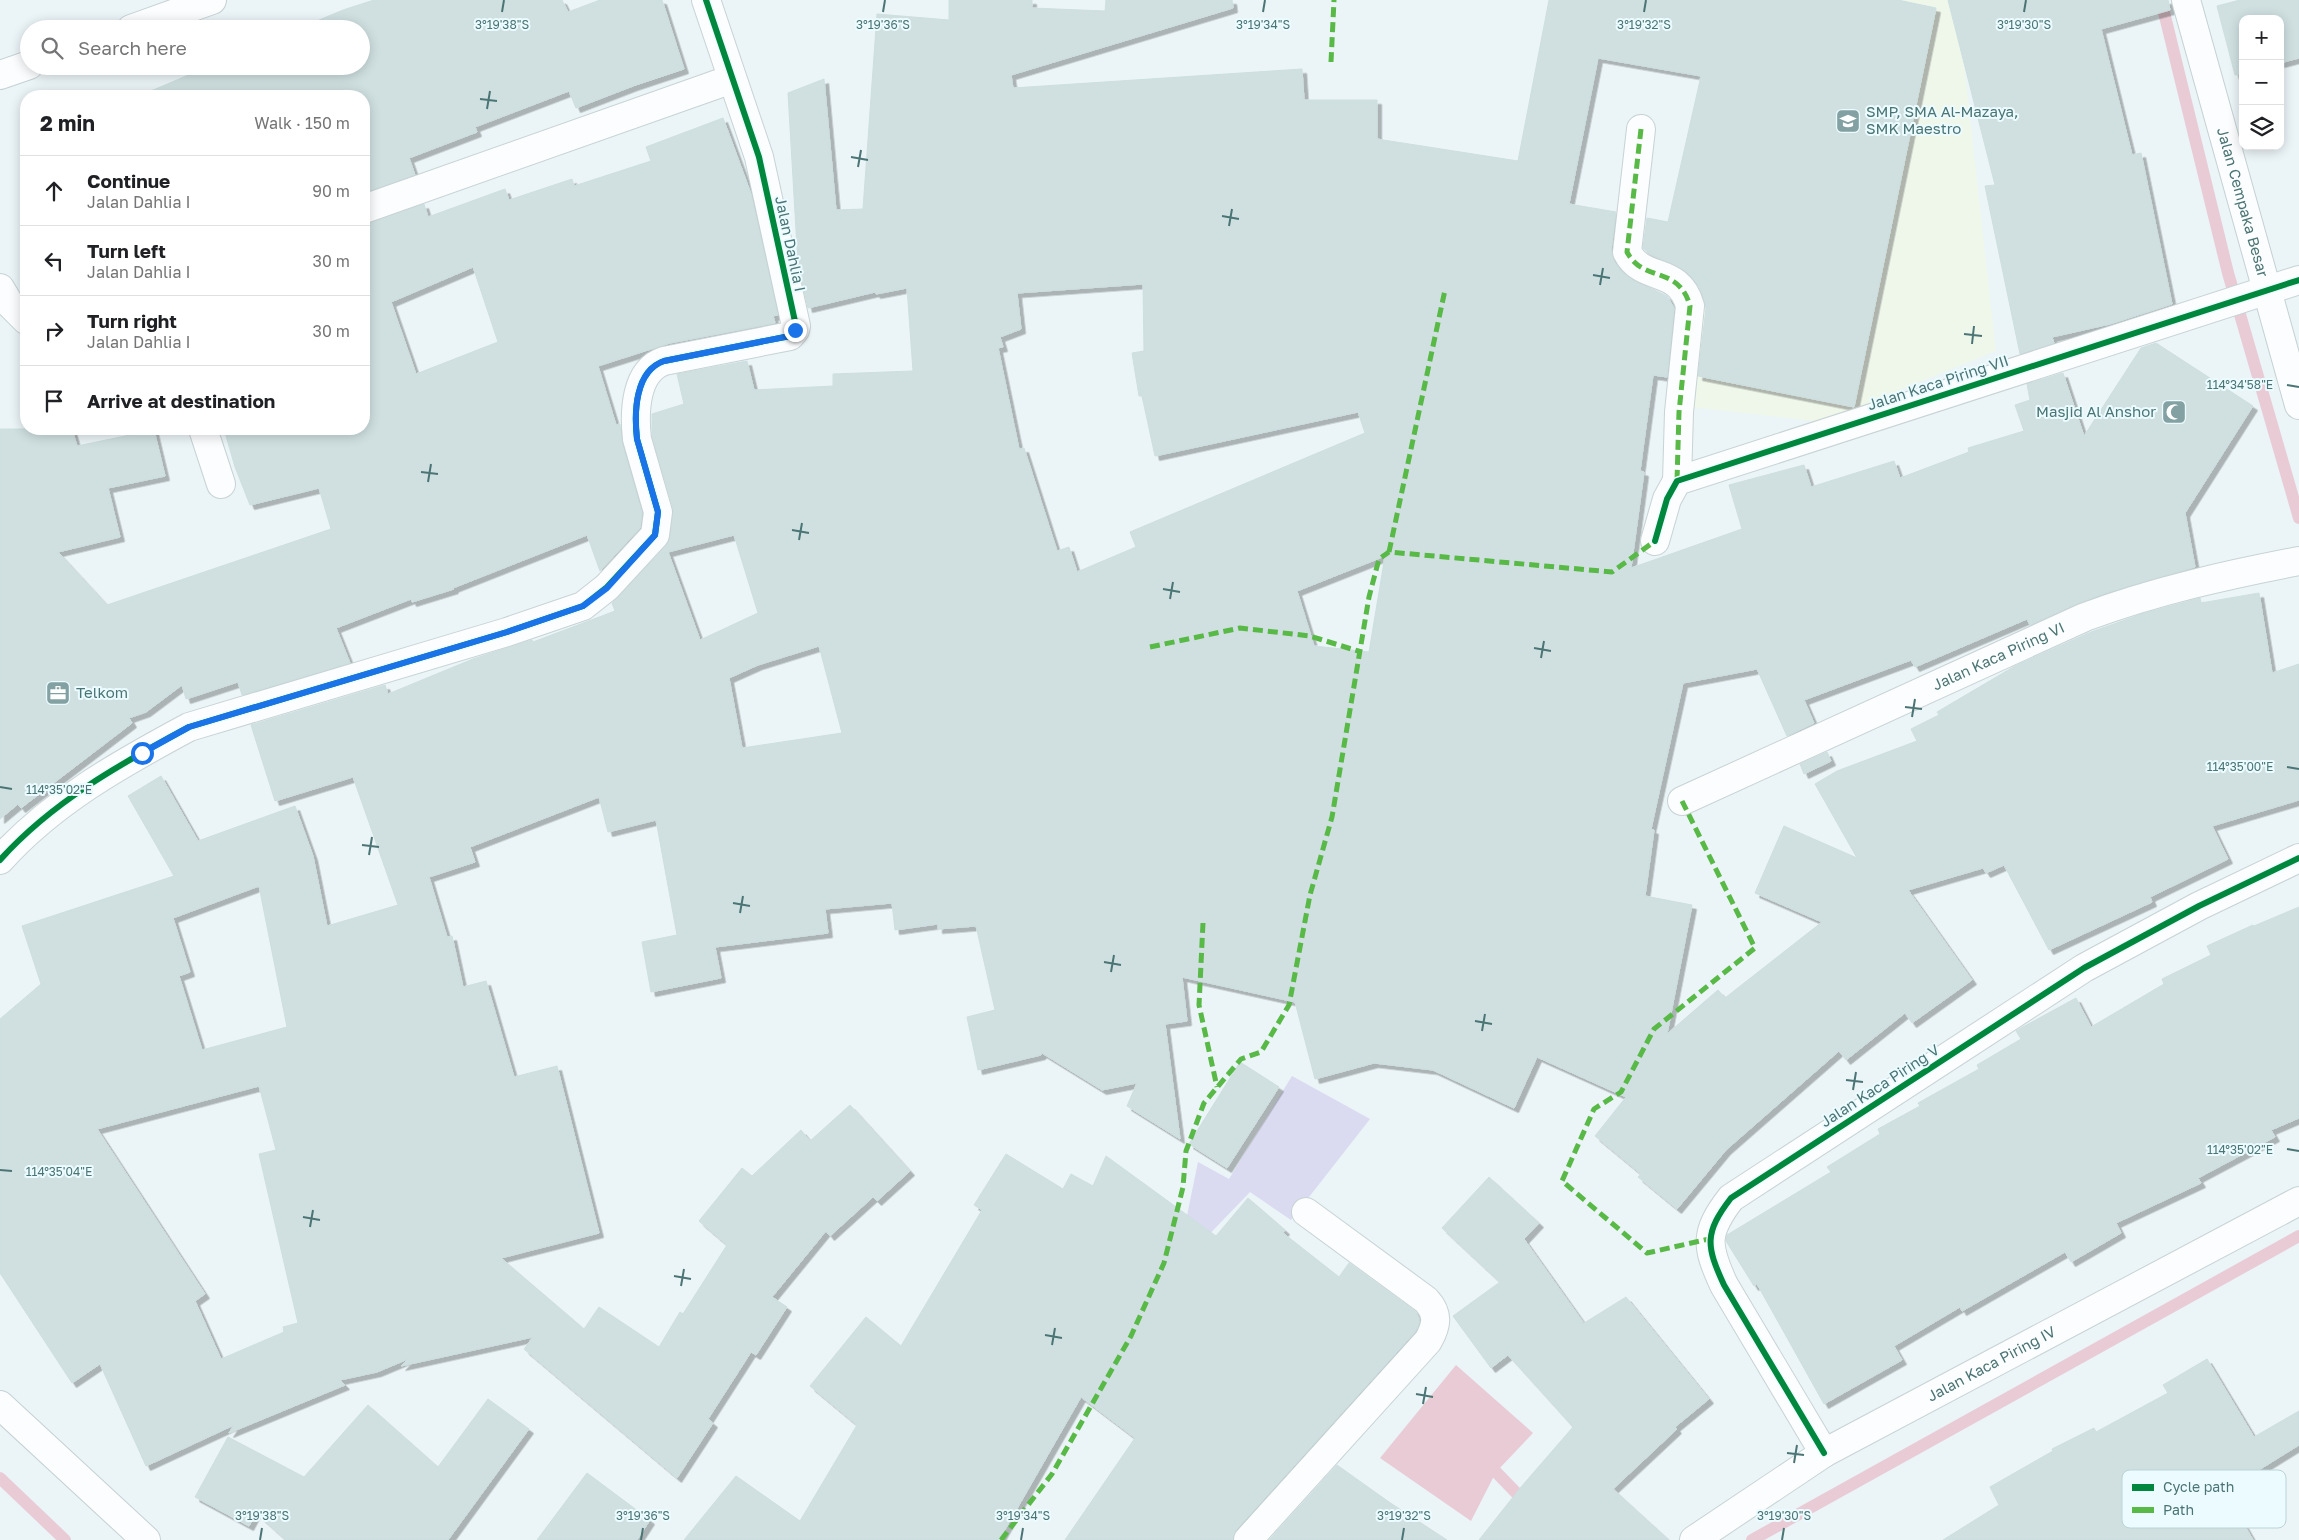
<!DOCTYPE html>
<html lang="en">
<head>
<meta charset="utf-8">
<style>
	:root { --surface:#fff; --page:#f2f2f2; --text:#202124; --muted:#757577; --line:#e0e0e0 }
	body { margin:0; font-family:"Golos Text",sans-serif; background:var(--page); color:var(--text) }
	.controls { position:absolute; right:15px; top:15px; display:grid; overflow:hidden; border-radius:10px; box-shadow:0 2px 12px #0003 }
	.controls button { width:45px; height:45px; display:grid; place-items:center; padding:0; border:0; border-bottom:1px solid var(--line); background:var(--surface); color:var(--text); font:25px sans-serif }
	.stop { position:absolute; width:15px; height:15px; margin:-11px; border:4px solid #1a73e8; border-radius:50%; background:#fff }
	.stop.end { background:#1a73e8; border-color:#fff; box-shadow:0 1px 5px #0008 }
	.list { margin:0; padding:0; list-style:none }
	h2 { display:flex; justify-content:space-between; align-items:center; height:65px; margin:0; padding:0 20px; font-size:21px }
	h2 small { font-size:16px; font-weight:400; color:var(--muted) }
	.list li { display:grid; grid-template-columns:32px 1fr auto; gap:15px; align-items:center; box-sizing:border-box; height:70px; padding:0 20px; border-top:1px solid var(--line) }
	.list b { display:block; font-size:19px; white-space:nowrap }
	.list p { margin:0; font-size:16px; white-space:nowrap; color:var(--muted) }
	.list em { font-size:16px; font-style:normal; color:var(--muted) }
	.icon { flex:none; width:28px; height:28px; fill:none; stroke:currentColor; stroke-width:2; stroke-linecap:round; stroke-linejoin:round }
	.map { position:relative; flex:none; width:2299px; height:1540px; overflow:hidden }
	.search { position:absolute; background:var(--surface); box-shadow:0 2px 12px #0003; left:20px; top:20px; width:350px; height:55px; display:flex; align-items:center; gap:12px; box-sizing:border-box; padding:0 18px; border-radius:28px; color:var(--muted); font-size:19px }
	.panel { position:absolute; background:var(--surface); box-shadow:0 2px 12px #0003; left:20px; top:90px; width:350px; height:345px; border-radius:20px }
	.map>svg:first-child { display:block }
	.education { fill:#eff7eb }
	.green { fill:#dadaf0 }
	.water { fill:#e8cbd4 }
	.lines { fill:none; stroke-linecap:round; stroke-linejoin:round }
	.stream { stroke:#e8cbd4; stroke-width:12 }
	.building { fill:#d0e0e1; stroke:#cddfe0; fill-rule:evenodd; filter:url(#shadow) }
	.street-casing { stroke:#c7d3d4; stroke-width:30 }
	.secondary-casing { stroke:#c5d1d3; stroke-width:30 }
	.street { stroke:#fcfdfe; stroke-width:28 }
	.secondary { stroke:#fcfdfe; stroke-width:28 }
	.quiet { stroke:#58b947; stroke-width:5; stroke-dasharray:10 5; stroke-linecap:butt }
	.cycleway-casing { stroke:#ecfbff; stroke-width:9 }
	.cycleway { stroke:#00873e; stroke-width:6 }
	.route { stroke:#1a73e8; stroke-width:6 }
	.ticks { fill:none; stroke:#4b7574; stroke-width:2 }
	.labels { text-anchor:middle; stroke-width:4; stroke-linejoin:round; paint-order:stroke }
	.poi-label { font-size:15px; fill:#4b7574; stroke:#ecfbff; text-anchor:start }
	.street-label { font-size:15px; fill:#4b7574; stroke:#ecfbff }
	.key { fill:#ecfbff; stroke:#bcd3d5; stroke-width:1 }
	.key-label { font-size:14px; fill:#4b7574 }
	.ticks-label { font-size:12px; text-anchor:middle; fill:#4b7574; stroke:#ecfbff; stroke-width:4; stroke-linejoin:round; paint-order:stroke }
</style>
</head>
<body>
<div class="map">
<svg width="2299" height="1540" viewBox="0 0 2299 1540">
	<defs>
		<filter id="shadow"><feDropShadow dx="4.5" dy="4.5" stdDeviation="0" flood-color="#0004"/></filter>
	</defs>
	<rect width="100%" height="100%" fill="#ebf4f7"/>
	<!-- education -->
	<path class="education" d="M1755,0H1957L1996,351L1822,422L1673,405L1697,241Z"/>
	<!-- green -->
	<path class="green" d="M1292,1076L1370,1119L1291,1220L1250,1192L1196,1248L1181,1245L1198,1162L1229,1179Z"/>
	<!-- water -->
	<path class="water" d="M1456,1365L1533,1433L1496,1472L1471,1521L1380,1458Z"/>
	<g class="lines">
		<!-- stream -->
		<g class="stream">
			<path d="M2161,0L2228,273L2299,518"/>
			<path d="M1496,1472L1527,1504"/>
			<path d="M0,1478L65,1540"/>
			<path d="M1752,1540L2299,1236"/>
		</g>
	</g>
	<!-- building -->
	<g class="building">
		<path d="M374,0H562L568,12L600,0H662L684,69L633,86L576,108L569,91L475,127L477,132L409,158L415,175L364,193V96H139L210,66H361V29H298L343,10Z"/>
		<path d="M949,0H1032V8L1105,11L1106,0H1232L1233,8L1011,75L1013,88L1302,69L1304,100H1377V139L1518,161L1549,0H1898L1936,8L1854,407L1698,376L1706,308L1699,287L1686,272L1650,254L1643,248L1647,218L1668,222L1701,76L1598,58L1569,204L1616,212L1611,250L1614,261L1621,271L1633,280L1667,296L1674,308L1667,377L1653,375L1640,471L1644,472L1631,568L1742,529L1729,485L1804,465L1811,487L1894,461L1900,478L1969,452L1968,448L2024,431L2015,405L2030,400L2027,384L2063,373L2084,436L2141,348L2156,343L2253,406L2185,513L2195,567L2106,593L2079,603L2030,625L2027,619L1915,667L1911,660L1804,700L1814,723L1787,736L1757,669L1683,683L1651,829L1654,830L1645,896L1692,905L1667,1034L1718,990L1725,998L1822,922L1755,893L1784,826L1857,858L1815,784L1837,771L1917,741L1911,729L1939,715L1937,712L2015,666L2091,632L2142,614L2200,598L2201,603L2259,593L2272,673L2299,664V800L2212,826L2228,859L2150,897L2152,902L2049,950L2004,865L1986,873L1983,868L1908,890L1972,980L1912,1023L1905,1013L1846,1060L1839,1051L1726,1150L1677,1209L1638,1177L1641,1174L1595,1136L1626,1097L1537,1057L1514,1108L1433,1070L1374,1063L1315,1079L1295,1002L1182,977L1187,1021L1165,1024L1180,1139L1127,1106L1137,1083L1102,1090L1042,1053L1041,1055L978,1070L967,1017L995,1010L976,926L938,929V924L895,930L892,903L825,909L828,933L715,947L721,978L651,992L642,942L677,935L656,820L608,832L599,797L470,847L475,862L429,877L447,937L452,936L463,987L486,981L514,1077L557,1066L599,1233L501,1258L584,1329L599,1307L659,1347L680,1312L683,1314L727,1245L699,1221L742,1168L752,1176L801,1130L810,1141L850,1105L910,1171L877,1201L873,1197L830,1236L826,1231L772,1297L787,1307L756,1355L751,1352L708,1419L713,1423L677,1478L524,1349L533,1337L401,1366L408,1359L377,1372L340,1380L345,1385L229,1433L234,1425L146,1466L100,1364L72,1383L0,1273V1019L41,984L22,926L174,876L128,796L161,776L198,841L295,806L313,856L327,926L398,905L353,777L275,801L251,725L385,685L388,694L473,659L532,640L533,642L615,611L612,603L666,546L670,537L673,508L652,436V414L684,404L677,374L747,361L754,390L833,386V374L913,371L907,288L876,294L875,292L808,308L798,264L788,93L824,79L836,210L863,209L877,14L949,20ZM1143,284L1144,351L1132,353L1139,396H1142L1155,456L1358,412L1365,433L1130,532L1136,547L1077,572L1069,547L1057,551L1024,448L1019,449L998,348L1003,347L1000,337L1021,329L1017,293ZM734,535L758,613L700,640L668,552ZM1385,556L1369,652L1314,646L1297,591ZM819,646L842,733L742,748L729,678L758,665ZM259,886L287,1027L202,1050L179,976L190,972L173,918ZM259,1086L276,1150L259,1154L298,1323L283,1327L284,1332L221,1359L195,1301L205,1294L97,1129Z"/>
		<path d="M1948,0H2168L2170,10L2101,29L2132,155L2141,153L2172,304L2110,324L2052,337L2054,343L2020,354L1985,186L1995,185Z"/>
		<path d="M2240,0H2299V58L2280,63V19H2243V73L2235,75L2217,6Z"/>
		<path d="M723,118L751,194L778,315L773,316L775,323L670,343L598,366L616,425L620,424L622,443L642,513L640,528L600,571L587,535L453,588L454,589L412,602L411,599L336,628L350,663L242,695L238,682L186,699L182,685L146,712L129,718L132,723L21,808L18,804L0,819V429H72L77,446L154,430L165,476L108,488L120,537L58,552L107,605L331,529L319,488L250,505L235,467L224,429H364V224L424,204L428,217L505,189L509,200L572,179L574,186L651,161L646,147ZM473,267L498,342L416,374L391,302Z"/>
		<path d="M1827,752L1831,761L1804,774L1800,764Z"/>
		<path d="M2299,907V1118L2271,1130L2275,1137L2198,1178L2201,1183L2116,1223L2121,1233L2071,1262L2065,1252L1962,1311L1960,1307L1894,1346L1902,1360L1824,1404L1757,1284L1754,1286L1726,1241L1727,1235L1831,1172L1827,1167L1880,1134L1878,1129L1920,1106L1918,1103L1979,1069L1977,1065L2021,1039L2016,1031L2021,1028L2076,998L2091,1027L2164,984L2162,979L2211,955L2207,946L2253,925L2254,926Z"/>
		<path d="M1240,1062L1279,1087L1227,1168L1189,1144Z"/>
		<path d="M1006,1154L1063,1189L1071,1174L1093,1186L1106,1156L1216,1236L1248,1198L1285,1230L1283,1233L1339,1277L1349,1263L1415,1311L1419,1318V1325L1415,1332L1236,1530L1233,1540H1065L1135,1438L1081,1397L999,1540H684L736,1476L800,1521L857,1425L810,1386L866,1317L901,1346L982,1210L974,1205Z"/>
		<path d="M1489,1177L1539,1223L1524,1239L1583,1322L1581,1325L1626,1297L1709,1399L1675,1427L1677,1429L1613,1489L1669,1540H1479L1521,1487L1573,1427L1508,1355L1491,1368L1453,1316L1500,1282L1442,1228Z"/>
		<path d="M2207,1359L2254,1437L2299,1411V1445L2225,1491L2253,1540H1943L1999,1505L1990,1487L2053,1451L2052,1449L2094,1428L2096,1432L2168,1393L2163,1385Z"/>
		<path d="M488,1399L529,1429L448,1540H286L256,1513L249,1526L195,1497L228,1437L304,1477L368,1405L438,1467Z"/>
		<path d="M1337,1465L1389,1502L1447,1540H1269Z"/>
		<path d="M587,1473L650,1520L637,1540H537Z"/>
	</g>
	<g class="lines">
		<defs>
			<g id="street">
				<path d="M1641,129L1627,252C1643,283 1679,265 1690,306L1679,412L1677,481"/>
				<path d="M364,209L732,79"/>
				<path d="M0,288L9,303L26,320"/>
				<path d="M203,429L221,484"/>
				<path d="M1655,541L1667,499L1677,481L2299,280"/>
				<path id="s1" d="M1682,801L2085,617C2155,591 2226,575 2299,561"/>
				<path d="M0,860C52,802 120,764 189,727L507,632L583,606L607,587L655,535L658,512L637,439C634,412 635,371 664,361L790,336L795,330L796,326L759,157L706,0"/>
				<path d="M1824,1453L1724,1285C1706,1246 1704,1233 1731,1198L2084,968L2199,906L2299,858"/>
				<path d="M1248,1540L1428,1341C1437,1325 1439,1314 1426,1300L1306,1212"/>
				<path id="s2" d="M1694,1540L1824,1453L2299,1201"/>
			</g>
			<g id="secondary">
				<path id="s3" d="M2186,0L2299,405"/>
				<path d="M131,29L212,0"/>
				<path d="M0,75L29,65"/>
				<path d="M0,1405L146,1540"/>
			</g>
		</defs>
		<!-- street casing -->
		<use href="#street" class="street-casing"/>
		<!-- secondary casing -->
		<use href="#secondary" class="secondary-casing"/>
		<!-- street -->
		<use href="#street" class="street"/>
		<!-- secondary -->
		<use href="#secondary" class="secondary"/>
		<!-- quiet -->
		<g class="quiet">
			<path d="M1331,62L1334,0"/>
			<path d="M1641,129L1627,252C1643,283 1679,265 1690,306L1679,412L1677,481"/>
			<path d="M1389,552L1445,290"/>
			<path d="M1150,647L1240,628L1310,636L1361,652"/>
			<path d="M1682,801L1755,948L1654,1029L1621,1092L1594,1109L1562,1181L1647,1253L1709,1239"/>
			<path d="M1203,923L1199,1005L1217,1087"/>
			<path d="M1001,1540L1052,1474L1131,1336L1164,1263L1183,1187L1186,1151L1204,1103L1241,1059L1261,1052L1289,1005L1310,895L1332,817L1369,597L1379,559L1389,552L1612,572L1655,541L1656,538"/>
		</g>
		<defs>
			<g id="cycleway">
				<path d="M1655,541L1667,499L1677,481L2299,280"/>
				<path d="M0,860C52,802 120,764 189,727L507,632L583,606L607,587L655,535L658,512L637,439C634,412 635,371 664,361L790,336L795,330L796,326L759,157L706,0"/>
				<path d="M1824,1453L1724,1285C1706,1246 1704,1233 1731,1198L2084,968L2199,906L2299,858"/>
			</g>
		</defs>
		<!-- cycleway casing -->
		<use href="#cycleway" class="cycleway-casing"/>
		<!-- cycleway -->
		<use href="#cycleway" class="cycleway"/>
	</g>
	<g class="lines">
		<!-- route -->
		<path class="route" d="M142,753L189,727L507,632L583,606L607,588L655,535L658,512L637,439C634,412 635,371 664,361L790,336L795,330"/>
	</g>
	<!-- ticks -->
	<path class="ticks" d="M502,12L504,0M883,12L885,0M1263,12L1265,0M1644,12L1646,0M2024,12L2026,0M480,99L497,101M487,109L490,91M851,157L868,160M858,167L861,150M1222,216L1239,219M1229,226L1232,209M1593,275L1610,278M1600,285L1603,268M1964,334L1982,336M1972,344L1974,326M2287,385L2299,387M421,472L438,474M428,482L431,464M792,530L809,533M799,540L802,523M1163,589L1180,592M1170,599L1173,582M1534,648L1551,651M1541,658L1544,641M1905,707L1922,709M1912,717L1915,699M2287,767L2299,769M0,787L12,789M362,845L379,847M369,855L372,837M733,903L750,906M740,913L743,896M1104,962L1121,965M1111,972L1114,955M1475,1021L1492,1024M1482,1031L1485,1014M1846,1080L1863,1082M1853,1090L1856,1072M2287,1149L2299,1151M0,1170L12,1171M303,1217L320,1220M310,1227L313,1210M674,1276L691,1279M681,1286L684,1269M1045,1335L1062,1338M1052,1345L1055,1328M1416,1394L1433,1397M1423,1404L1426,1387M1787,1453L1804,1455M1794,1463L1797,1445M260,1540L262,1528M641,1540L643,1528M1021,1540L1023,1528M1402,1540L1404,1528M1782,1540L1784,1528"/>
	<!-- icons -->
	<defs>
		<symbol id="school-square" viewBox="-11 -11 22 22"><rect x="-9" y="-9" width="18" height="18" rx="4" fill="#83a1a2" stroke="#ecfbff"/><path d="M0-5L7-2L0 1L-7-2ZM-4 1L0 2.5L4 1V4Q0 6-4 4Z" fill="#fff"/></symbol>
		<symbol id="mosque-square" viewBox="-11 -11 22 22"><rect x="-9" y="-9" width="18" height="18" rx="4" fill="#83a1a2" stroke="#ecfbff"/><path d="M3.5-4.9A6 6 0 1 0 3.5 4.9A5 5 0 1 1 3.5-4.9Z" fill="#fff"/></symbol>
		<symbol id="office-square" viewBox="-11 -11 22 22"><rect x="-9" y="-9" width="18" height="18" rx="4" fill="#83a1a2" stroke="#ecfbff"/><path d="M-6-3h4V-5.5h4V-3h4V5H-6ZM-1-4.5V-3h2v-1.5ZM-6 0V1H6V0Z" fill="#fff"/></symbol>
	</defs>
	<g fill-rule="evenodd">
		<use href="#school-square" x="1834" y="107" width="28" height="28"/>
		<use href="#mosque-square" x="2160" y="398" width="28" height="28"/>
		<use href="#office-square" x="44" y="679" width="28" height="28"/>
	</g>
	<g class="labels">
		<!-- poi labels -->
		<g class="poi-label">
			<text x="1866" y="117">SMP, SMA Al-Mazaya,<tspan x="1866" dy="17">SMK Maestro</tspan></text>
			<text x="2156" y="417" text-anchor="end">Masjid Al Anshor</text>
			<text x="76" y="698">Telkom</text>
		</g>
		<!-- street labels -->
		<g class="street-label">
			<text dy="5" stroke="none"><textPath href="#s3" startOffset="210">Jalan Cempaka Besar</textPath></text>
			<text transform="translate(790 244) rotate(78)" y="5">Jalan Dahlia I</text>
			<text transform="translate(1938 383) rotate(-18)" y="5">Jalan Kaca Piring VII</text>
			<text dy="5" stroke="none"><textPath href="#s1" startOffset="348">Jalan Kaca Piring VI</textPath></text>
			<text transform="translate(1880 1086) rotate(-33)" y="5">Jalan Kaca Piring V</text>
			<text dy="5" stroke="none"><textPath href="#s2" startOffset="346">Jalan Kaca Piring IV</textPath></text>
		</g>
	</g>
	<!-- legend -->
	<rect x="2122" y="1470" width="164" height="58" rx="8" class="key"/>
	<rect x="2132" y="1484" width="22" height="7" fill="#00873e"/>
	<rect x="2132" y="1507" width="22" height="6" fill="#58b947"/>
	<g class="key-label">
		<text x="2163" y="1492">Cycle path</text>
		<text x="2163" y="1515">Path</text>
	</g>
	<g class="ticks-label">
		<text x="502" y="29">3°19'38"S</text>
		<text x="883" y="29">3°19'36"S</text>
		<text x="1263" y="29">3°19'34"S</text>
		<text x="1644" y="29">3°19'32"S</text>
		<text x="2024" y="29">3°19'30"S</text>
		<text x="2240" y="389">114°34'58"E</text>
		<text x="2240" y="771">114°35'00"E</text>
		<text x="59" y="794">114°35'02"E</text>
		<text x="2240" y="1154">114°35'02"E</text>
		<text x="59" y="1176">114°35'04"E</text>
		<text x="262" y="1520">3°19'38"S</text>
		<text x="643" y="1520">3°19'36"S</text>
		<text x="1023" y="1520">3°19'34"S</text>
		<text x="1404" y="1520">3°19'32"S</text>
		<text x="1784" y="1520">3°19'30"S</text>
	</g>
</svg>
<div class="controls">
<button>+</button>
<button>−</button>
<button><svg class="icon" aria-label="layers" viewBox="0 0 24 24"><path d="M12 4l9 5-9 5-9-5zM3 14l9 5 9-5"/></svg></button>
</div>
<div class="stop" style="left:142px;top:753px"></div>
<div class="stop end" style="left:795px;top:330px"></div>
<div class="search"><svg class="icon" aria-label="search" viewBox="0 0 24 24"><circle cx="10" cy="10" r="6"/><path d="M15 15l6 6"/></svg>Search here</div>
<section class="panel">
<h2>2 min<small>Walk · 150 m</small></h2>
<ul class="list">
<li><svg class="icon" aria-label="ahead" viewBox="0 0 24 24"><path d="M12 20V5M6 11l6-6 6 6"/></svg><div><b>Continue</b><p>Jalan Dahlia I</p></div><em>90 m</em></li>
<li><svg class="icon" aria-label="left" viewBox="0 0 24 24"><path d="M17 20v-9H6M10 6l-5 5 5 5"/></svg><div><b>Turn left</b><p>Jalan Dahlia I</p></div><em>30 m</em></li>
<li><svg class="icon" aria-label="right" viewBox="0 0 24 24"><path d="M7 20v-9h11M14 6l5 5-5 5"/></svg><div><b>Turn right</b><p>Jalan Dahlia I</p></div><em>30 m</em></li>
<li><svg class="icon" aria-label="arrive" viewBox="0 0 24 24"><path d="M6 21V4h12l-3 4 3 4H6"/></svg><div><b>Arrive at destination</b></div></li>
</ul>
</section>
</div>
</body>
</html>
